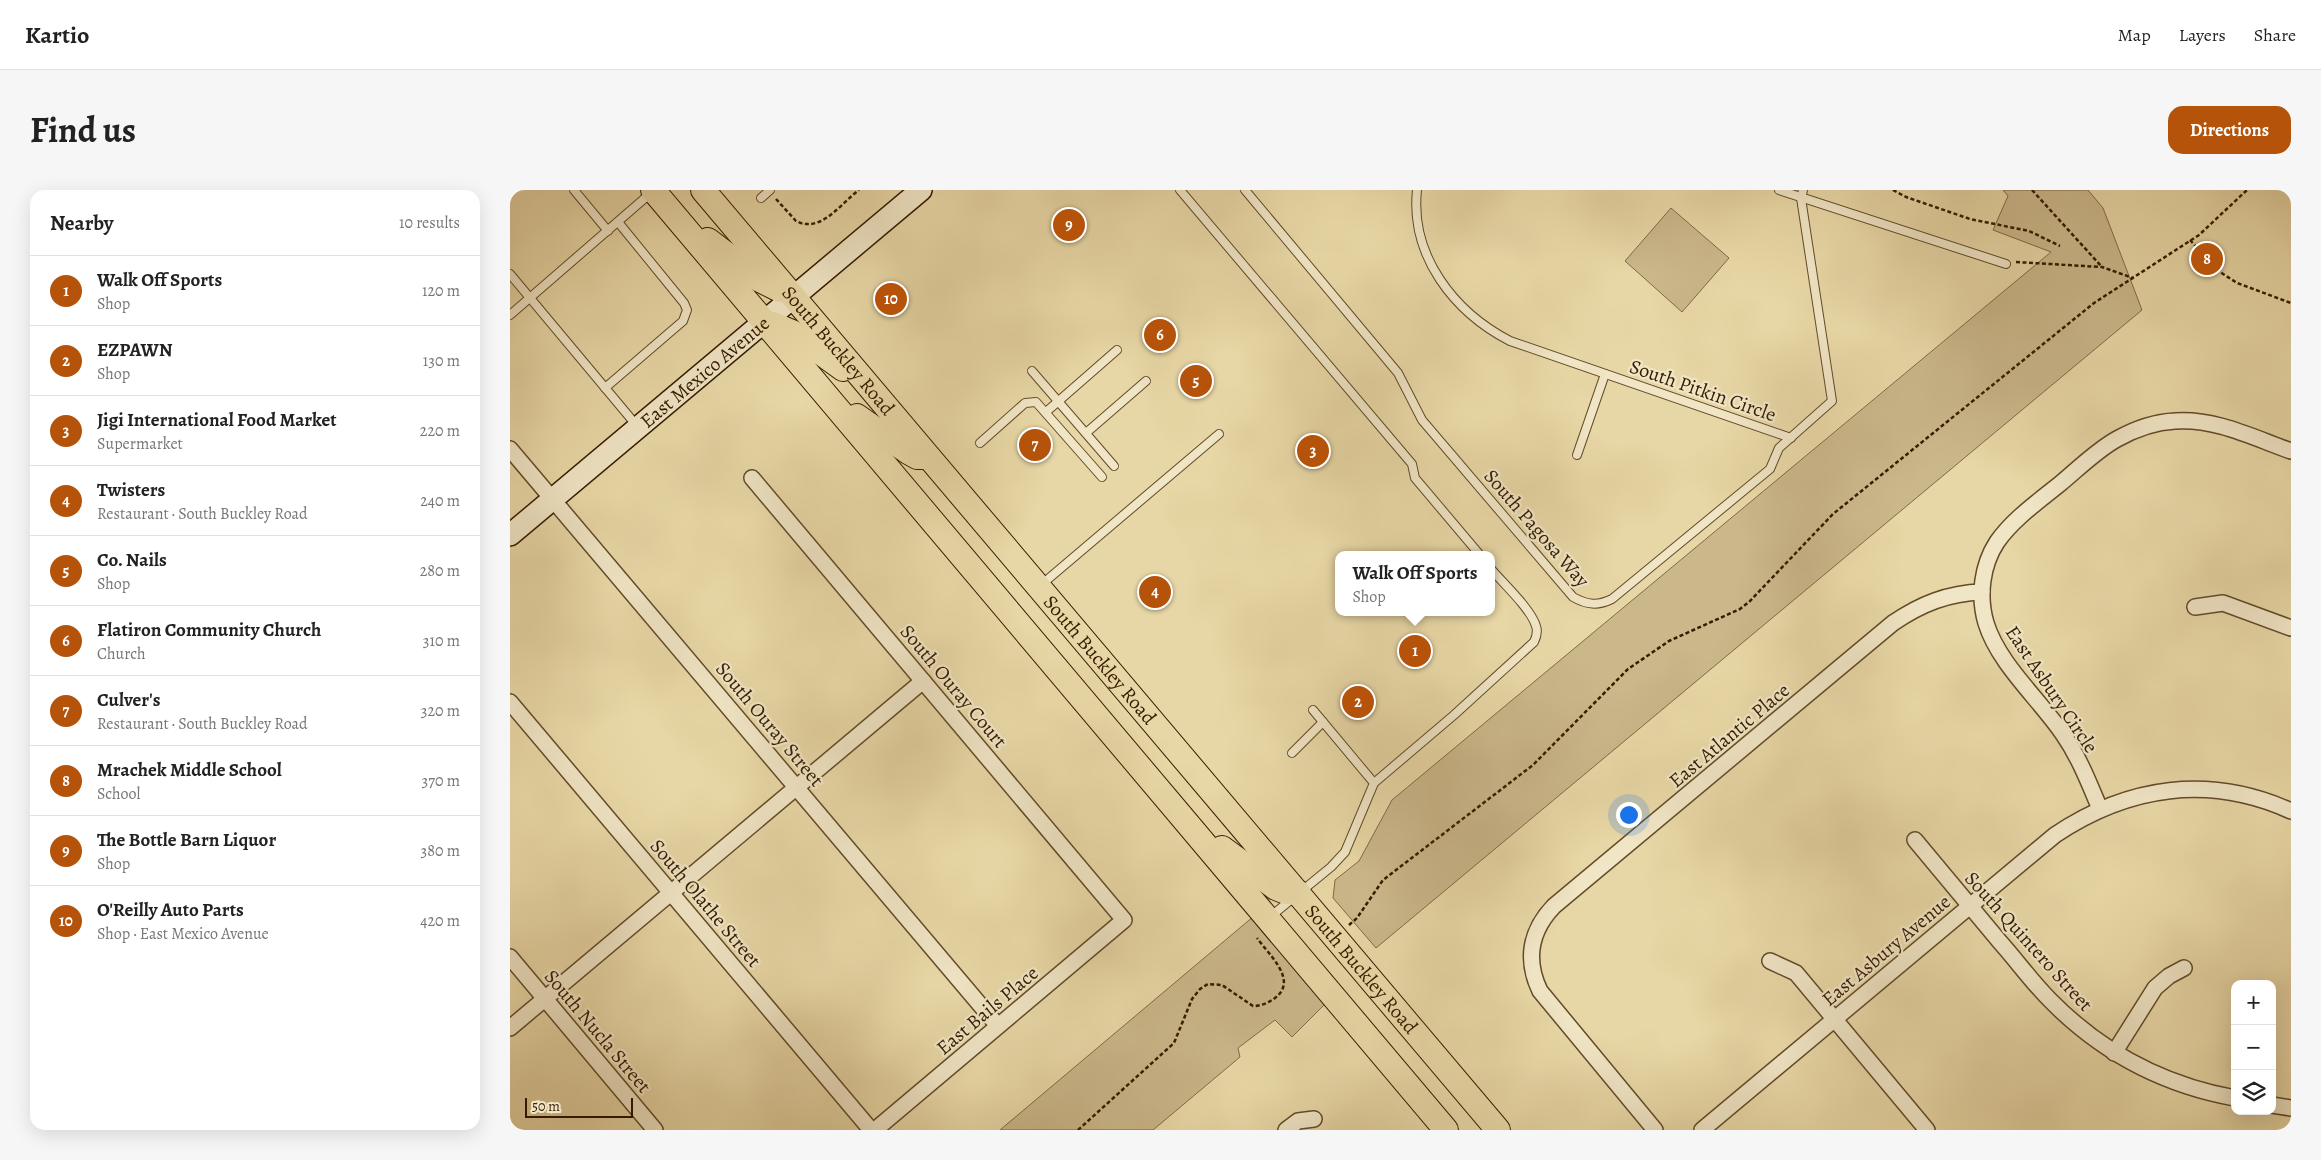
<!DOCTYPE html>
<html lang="en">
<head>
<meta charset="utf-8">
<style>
	:root { --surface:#fff; --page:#f6f6f6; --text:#222; --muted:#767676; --line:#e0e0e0; --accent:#b45309 }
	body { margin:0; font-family:Alegreya,serif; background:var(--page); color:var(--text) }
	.controls { position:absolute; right:15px; bottom:15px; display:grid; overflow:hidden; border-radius:10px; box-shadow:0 5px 20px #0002 }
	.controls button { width:45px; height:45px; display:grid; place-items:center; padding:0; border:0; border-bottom:1px solid var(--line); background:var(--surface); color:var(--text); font:25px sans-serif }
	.scale { position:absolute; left:15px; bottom:12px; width:108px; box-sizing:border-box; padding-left:5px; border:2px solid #351c00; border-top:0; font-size:14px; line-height:18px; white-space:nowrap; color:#351c00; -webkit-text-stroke:4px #f0e5c5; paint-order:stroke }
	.you { position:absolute; left:1118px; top:624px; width:18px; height:18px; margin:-12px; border:4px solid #fff; border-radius:50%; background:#1a73e8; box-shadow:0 0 0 8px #1a73e833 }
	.badge { display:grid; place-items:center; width:32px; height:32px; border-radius:50%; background:var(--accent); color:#fff; font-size:16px; font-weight:700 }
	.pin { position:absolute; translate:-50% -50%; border:2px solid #fff; box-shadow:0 1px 5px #0006 }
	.popup { position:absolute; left:825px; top:361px; width:160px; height:65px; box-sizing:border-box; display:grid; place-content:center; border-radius:10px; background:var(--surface); filter:drop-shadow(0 1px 4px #0005); font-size:16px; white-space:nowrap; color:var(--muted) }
	.popup b { font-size:19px; color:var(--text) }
	.popup::after { content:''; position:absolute; left:50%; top:100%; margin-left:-10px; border:10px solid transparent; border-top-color:var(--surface) }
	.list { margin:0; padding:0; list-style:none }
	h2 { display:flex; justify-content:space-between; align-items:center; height:65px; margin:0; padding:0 20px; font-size:21px }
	h2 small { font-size:16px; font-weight:400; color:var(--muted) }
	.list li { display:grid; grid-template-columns:32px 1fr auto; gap:15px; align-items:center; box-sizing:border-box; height:70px; padding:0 20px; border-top:1px solid var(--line) }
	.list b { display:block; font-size:19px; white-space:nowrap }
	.list p { margin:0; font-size:16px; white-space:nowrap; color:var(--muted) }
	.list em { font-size:16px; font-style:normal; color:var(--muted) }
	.icon { flex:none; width:28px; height:28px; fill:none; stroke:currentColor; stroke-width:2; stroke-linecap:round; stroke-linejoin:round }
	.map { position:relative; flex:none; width:1781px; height:940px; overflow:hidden; border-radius:15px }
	header { display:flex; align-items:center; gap:30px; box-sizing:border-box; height:70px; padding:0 25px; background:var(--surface); border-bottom:1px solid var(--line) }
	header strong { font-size:24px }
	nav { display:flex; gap:28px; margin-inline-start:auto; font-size:18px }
	.intro { display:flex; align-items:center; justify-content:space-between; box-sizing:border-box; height:120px; padding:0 30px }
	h1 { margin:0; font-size:35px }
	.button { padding:12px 22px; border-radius:15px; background:var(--accent); color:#fff; font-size:18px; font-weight:700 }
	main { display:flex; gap:30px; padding:0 30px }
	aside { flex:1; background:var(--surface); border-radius:15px; box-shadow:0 5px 20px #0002 }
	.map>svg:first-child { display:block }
	.green { fill:#cab78a; stroke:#806a45 }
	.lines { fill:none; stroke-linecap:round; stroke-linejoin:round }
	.lane-casing { stroke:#624b2a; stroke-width:10 }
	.street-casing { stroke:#624b2a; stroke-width:18 }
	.secondary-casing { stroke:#351c00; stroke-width:24 }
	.primary-casing { stroke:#351c00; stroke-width:26 }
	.path { stroke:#351c00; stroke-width:2.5; stroke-dasharray:4 2.5; stroke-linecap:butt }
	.lane { stroke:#f0e5c5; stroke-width:8 }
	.street { stroke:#f0e5c5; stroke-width:15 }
	.secondary { stroke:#f0e5c5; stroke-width:21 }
	.primary { stroke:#e8d7a6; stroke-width:24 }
	.labels { text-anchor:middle; stroke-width:4.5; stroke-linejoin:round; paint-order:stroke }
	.street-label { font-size:20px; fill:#351c00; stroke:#f0e5c5 }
</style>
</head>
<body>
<header>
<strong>Kartio</strong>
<nav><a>Map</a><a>Layers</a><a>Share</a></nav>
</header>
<div class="intro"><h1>Find us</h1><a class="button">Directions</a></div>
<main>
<aside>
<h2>Nearby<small>10 results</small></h2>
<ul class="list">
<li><span class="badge">1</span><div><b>Walk Off Sports</b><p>Shop</p></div><em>120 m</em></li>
<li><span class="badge">2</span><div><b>EZPAWN</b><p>Shop</p></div><em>130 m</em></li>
<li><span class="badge">3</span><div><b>Jigi International Food Market</b><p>Supermarket</p></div><em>220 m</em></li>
<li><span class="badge">4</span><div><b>Twisters</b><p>Restaurant · South Buckley Road</p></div><em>240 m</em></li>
<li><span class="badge">5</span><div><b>Co. Nails</b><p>Shop</p></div><em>280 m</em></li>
<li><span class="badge">6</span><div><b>Flatiron Community Church</b><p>Church</p></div><em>310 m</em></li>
<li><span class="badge">7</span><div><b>Culver's</b><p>Restaurant · South Buckley Road</p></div><em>320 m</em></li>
<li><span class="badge">8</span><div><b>Mrachek Middle School</b><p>School</p></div><em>370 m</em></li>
<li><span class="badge">9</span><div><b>The Bottle Barn Liquor</b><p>Shop</p></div><em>380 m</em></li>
<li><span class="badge">10</span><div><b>O'Reilly Auto Parts</b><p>Shop · East Mexico Avenue</p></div><em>420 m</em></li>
</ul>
</aside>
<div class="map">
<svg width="1781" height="940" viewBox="0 0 1781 940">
	<rect width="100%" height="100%" fill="#e8d7a6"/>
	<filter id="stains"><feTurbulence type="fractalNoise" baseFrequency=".004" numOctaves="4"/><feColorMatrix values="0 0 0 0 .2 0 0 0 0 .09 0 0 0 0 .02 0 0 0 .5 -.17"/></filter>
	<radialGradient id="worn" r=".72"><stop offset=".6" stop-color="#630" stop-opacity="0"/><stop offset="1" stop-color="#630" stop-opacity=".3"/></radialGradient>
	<!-- green -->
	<g class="green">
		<path d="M1493,0H1578L1593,18L1632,120L866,758L823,708L825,690L849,671L882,610L1541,62L1483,40L1498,6Z"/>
		<path d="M1161,18L1219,68L1172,122L1115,71Z"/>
		<path d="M744,726L816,813L782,847L765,830L728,858L730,867L643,940H490Z"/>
	</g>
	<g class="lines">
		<defs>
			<g id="lane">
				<path d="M64,0L98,41"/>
				<path d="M670,0L902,274L905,288L970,365"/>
				<path d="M735,0L888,183L912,230L1063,407C1077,415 1088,416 1102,409L1260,279L1269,258L1322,211L1291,8L1293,0"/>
				<path d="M907,0C900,66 944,122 1000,151L1281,248"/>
				<path d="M1269,0L1496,74"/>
				<path d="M251,8L260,0"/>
				<path d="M0,84L127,236"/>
				<path d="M0,125L142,2"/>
				<path d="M522,181L604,276"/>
				<path d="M95,198L173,131L177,120L174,113L108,32"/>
				<path d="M536,222L607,160"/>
				<path d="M576,243L636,191"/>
				<path d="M470,253L515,213L526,212L592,287"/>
				<path d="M1067,265L1095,184"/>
				<path d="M531,395L709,244"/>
				<path d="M803,520L864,593"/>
				<path d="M782,563L813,532"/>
				<path d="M760,727L821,677L835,662L864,593L944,525L1024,452C1027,446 1028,442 1026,436C1021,419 993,393 981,379"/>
			</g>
			<g id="street">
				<path d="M0,259L488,836"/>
				<path d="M242,288L614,730L365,940"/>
				<path d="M1685,417L1713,413L1781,438"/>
				<path d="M0,512L361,940"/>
				<path d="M1590,619C1579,593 1569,567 1553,544C1529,509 1488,473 1476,433C1468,406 1472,375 1487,352C1503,329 1529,311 1551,293C1569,278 1587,260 1607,249C1625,239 1645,232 1665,231C1705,228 1744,248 1781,261"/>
				<path d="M1405,650C1433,684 1462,718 1490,752C1507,771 1522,792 1540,810C1591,862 1653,895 1725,908"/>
				<path d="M0,767L145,940"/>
				<path d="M1260,771L1286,783L1417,940"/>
				<path d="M0,838L413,491"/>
				<path d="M1604,863L1645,798L1659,786L1674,778"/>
				<path d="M1762,915L1781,918"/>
				<path d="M776,940L788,931L804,929"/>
				<path d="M1145,940L1030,801C1015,770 1020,741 1044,716L1383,433C1411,414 1438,403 1472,402"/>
				<path d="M1192,940L1545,645C1618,596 1699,584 1781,621"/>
			</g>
			<g id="secondary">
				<path id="s1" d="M0,345L411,0"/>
			</g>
			<g id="primary">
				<path d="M143,0L936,940"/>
				<path id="s2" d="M193,0L988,940"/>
				<path d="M198,50L250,90L270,100"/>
				<path d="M263,134L282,142L333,179"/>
				<path d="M347,226L398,262L407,267H418"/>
				<path d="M712,658L766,698L776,702L789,703"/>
			</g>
		</defs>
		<!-- lane casing -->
		<use href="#lane" class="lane-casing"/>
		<!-- street casing -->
		<use href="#street" class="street-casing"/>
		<!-- secondary casing -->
		<use href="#secondary" class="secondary-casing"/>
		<!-- primary casing -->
		<use href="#primary" class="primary-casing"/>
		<!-- path -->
		<g class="path">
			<path d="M1383,0L1396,7L1460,29L1519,41L1550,56"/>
			<path d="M1522,0L1592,77"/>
			<path d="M266,9L286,31C311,44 331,13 349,0"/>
			<path d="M1680,50L1707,80L1727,93L1781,113"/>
			<path d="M1506,72L1592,77L1623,88"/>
			<path d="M839,735L847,728L873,690L1023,575L1118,479L1159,451L1230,419L1239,412L1323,324L1584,113L1689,45L1737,0"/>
			<path d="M568,940L664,853L682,809L690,799L698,794L712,795L743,816C751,816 758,813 765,808C789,790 758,764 747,748"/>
		</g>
		<!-- lane -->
		<use href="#lane" class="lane"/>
		<!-- street -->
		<use href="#street" class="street"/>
		<!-- secondary -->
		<use href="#secondary" class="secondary"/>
		<!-- primary -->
		<use href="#primary" class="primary"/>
	</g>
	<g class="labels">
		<!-- street labels -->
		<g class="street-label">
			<text dy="7" stroke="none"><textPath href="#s2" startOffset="210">South Buckley Road</textPath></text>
			<text dy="7" stroke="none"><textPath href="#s1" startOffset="254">East Mexico Avenue</textPath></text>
			<text transform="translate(1193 200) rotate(19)" y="7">South Pitkin Circle</text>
			<text transform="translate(1027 338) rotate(49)" y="7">South Pagosa Way</text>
			<text dy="7" stroke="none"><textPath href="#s2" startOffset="615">South Buckley Road</textPath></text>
			<text transform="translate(444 496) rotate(50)" y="7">South Ouray Court</text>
			<text transform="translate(1542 499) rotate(56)" y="7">East Asbury Circle</text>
			<text transform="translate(260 534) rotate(50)" y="7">South Ouray Street</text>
			<text transform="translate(1219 545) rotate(-40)" y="7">East Atlantic Place</text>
			<text transform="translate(196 713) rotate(50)" y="7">South Olathe Street</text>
			<text transform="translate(1519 751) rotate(48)" y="7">South Quintero Street</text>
			<text transform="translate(1376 760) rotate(-40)" y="7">East Asbury Avenue</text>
			<text dy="7" stroke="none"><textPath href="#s2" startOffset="1020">South Buckley Road</textPath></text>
			<text transform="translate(477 820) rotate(-40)" y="7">East Bails Place</text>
			<text transform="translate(88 841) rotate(50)" y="7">South Nucla Street</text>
		</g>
	</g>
	<rect width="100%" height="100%" filter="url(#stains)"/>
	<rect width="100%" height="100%" fill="url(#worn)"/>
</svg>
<div class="controls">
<button>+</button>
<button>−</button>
<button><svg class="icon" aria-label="layers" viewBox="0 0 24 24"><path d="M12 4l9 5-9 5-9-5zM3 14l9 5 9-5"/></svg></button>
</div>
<div class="scale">50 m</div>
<div class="you"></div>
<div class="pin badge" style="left:905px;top:461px">1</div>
<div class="popup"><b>Walk Off Sports</b>Shop</div>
<div class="pin badge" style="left:848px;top:512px">2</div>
<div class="pin badge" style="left:803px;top:261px">3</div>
<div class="pin badge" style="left:645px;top:402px">4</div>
<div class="pin badge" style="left:686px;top:191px">5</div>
<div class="pin badge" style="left:650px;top:145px">6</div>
<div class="pin badge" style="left:525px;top:255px">7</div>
<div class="pin badge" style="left:1697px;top:69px">8</div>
<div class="pin badge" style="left:559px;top:35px">9</div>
<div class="pin badge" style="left:381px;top:109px">10</div>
</div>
</main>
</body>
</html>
